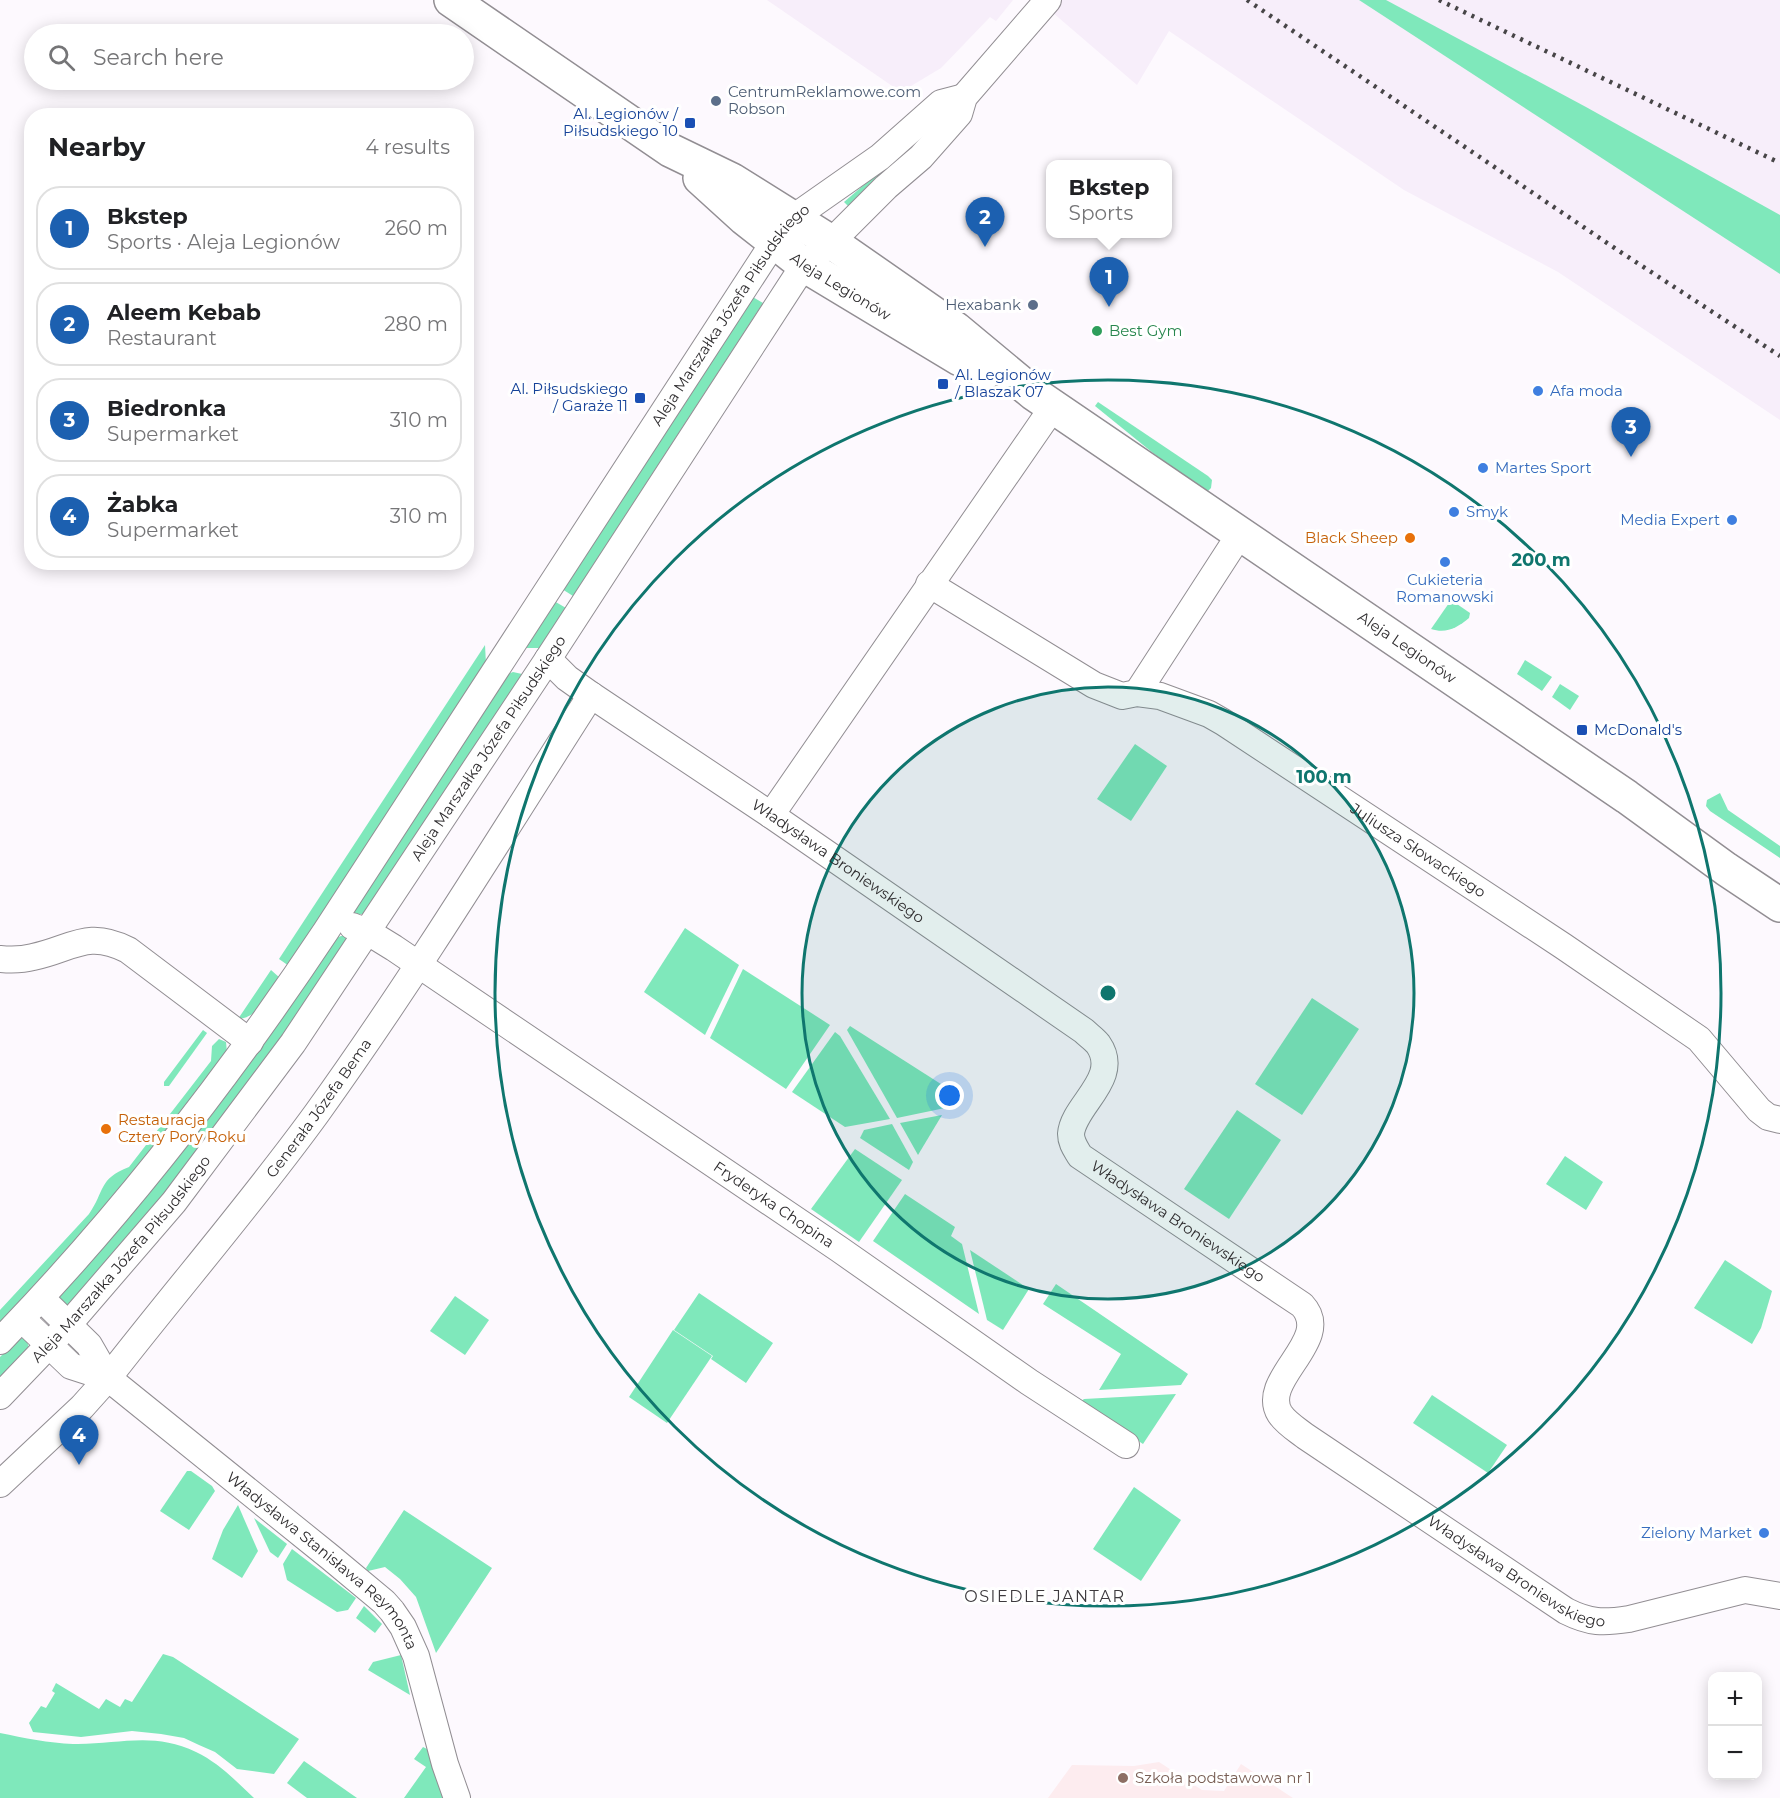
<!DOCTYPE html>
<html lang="en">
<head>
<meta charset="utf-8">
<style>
	:root { --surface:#fff; --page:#f2f2f2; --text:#202124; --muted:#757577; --line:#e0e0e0; --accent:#1c60b0 }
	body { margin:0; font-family:Montserrat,sans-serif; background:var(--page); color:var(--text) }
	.controls { position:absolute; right:18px; bottom:18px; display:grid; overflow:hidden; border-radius:12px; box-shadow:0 3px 15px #0003 }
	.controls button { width:54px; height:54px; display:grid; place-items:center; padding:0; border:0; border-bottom:2px solid var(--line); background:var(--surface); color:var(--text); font:30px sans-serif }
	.you { position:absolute; left:950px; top:1096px; width:21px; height:21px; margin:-15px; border:4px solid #fff; border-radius:50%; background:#1a73e8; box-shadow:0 0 0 9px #1a73e833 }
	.badge { display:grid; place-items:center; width:39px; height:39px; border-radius:50%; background:var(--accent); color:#fff; font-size:20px; font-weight:700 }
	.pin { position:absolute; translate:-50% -50px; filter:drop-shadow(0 2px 3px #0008) }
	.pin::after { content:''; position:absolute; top:32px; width:21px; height:18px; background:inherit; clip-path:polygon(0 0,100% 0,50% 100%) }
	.popup { position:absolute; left:1046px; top:160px; width:126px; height:78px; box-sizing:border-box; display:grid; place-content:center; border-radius:12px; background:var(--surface); filter:drop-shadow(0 2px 4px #0005); font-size:20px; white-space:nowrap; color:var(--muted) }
	.popup b { font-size:22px; color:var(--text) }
	.popup::after { content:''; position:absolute; left:50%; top:100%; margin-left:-12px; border:12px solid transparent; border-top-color:var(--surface) }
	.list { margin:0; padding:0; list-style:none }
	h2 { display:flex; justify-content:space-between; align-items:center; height:78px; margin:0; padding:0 24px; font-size:26px }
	h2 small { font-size:20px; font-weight:400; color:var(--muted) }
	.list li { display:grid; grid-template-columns:39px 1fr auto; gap:18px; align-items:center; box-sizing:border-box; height:84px; margin:0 12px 12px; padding:0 12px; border:2px solid var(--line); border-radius:24px }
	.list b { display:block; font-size:22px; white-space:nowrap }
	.list p { margin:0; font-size:20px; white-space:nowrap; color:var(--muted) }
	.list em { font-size:20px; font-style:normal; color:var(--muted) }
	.icon { flex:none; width:33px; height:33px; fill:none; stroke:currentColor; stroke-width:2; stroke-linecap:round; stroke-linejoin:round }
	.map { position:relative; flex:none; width:1780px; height:1798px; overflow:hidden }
	.search { position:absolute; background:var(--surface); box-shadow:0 3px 15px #0003; left:24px; top:24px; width:450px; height:66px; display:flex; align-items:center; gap:15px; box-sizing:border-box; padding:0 21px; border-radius:33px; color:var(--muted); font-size:22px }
	.panel { position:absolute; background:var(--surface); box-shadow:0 3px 15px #0003; left:24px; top:108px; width:450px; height:462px; border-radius:24px }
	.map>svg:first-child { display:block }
	.built { fill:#f7eefa }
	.education { fill:#fdecef }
	.green { fill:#7fe8bb }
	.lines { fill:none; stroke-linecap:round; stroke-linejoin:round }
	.minor-casing { stroke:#928e93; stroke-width:28 }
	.major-casing { stroke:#928e93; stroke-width:36 }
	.minor { stroke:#fff; stroke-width:26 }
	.major { stroke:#fff; stroke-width:33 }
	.rail { stroke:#474547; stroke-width:4.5; stroke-dasharray:3 6; stroke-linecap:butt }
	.ring { fill:none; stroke:#0f766e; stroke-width:3 }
	.service-dot { fill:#5c6f8a; stroke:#fff; stroke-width:2 }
	.transit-dot { fill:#1a4fb4; stroke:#fff; stroke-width:2 }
	.leisure-dot { fill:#2e9e5b; stroke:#fff; stroke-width:2 }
	.shop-dot { fill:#3f7fe0; stroke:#fff; stroke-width:2 }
	.food-dot { fill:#e8710a; stroke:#fff; stroke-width:2 }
	.education-dot { fill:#8d6e63; stroke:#fff; stroke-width:2 }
	.labels { text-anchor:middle; stroke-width:6; stroke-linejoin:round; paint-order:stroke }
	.service-label { font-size:15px; fill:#4e5e75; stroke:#fff; text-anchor:start }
	.transit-label { font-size:15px; fill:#164399; stroke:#fff; text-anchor:end }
	.street-label { font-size:15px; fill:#2f2d2f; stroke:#fff }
	.leisure-label { font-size:15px; fill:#27864d; stroke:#fff; text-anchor:start }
	.shop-label { font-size:15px; fill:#366cbe; stroke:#fff; text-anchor:start }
	.food-label { font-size:15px; fill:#c56008; stroke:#fff; text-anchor:end }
	.education-label { font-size:15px; fill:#785e54; stroke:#fff; text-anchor:start }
	.neighbourhood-label { font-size:16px; letter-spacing:1.5px; fill:#3d3a3e; stroke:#fff }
	.centre { fill:#0f766e; stroke:#fff; stroke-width:3 }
	.ring-label { font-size:18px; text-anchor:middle; font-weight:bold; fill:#0f766e; stroke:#fff; stroke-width:6; stroke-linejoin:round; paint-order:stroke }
</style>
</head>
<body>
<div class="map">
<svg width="1780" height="1798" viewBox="0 0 1780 1798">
	<rect width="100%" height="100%" fill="#fdf9fe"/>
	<!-- built -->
	<g class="built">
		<path d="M767,0H1013L996,21L990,17L941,68L901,92Z"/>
		<path d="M1038,0H1780V420L1558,272L1404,190L1169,31L1137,85Z"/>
	</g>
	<!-- education -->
	<path class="education" d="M1159,1762L1202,1790L1224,1791L1241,1764L1293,1798H1048L1072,1765L1134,1766Z"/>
	<!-- green -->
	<g class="green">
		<path d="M1359,0H1386L1586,107L1780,215V274Z"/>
		<path d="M887,165L891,167L850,208L844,202Z"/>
		<path d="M751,296L763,303L573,596L562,589Z"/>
		<path d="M1098,402L1208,476L1212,480L1211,488L1207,492L1153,453L1095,406Z"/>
		<path d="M554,601L566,608L540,648H526Z"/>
		<path d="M1454,602L1470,613L1469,618C1457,628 1446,634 1431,629L1449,603Z"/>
		<path d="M485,645L486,664L289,966L279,959Z"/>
		<path d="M1525,660L1552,677L1542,691L1517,674Z"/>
		<path d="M513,672L522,674L367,914H352L508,674Z"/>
		<path d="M1560,684L1579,696L1570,710L1552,697Z"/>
		<path d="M1135,744L1167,766L1131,821L1097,799Z"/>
		<path d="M1720,793L1728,810L1780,846V858L1710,811L1706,806L1707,800Z"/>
		<path d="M685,928L739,965L705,1035L644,992Z"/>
		<path d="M341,936H350L286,1034L165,1195L68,1308H60L58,1295L334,939Z"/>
		<path d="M743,969L830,1025L786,1089L710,1038Z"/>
		<path d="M271,970L280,978C269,993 259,1018 238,1019Z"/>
		<path d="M1312,998L1359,1029L1302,1115L1255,1084Z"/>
		<path d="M850,1026L955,1093L945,1108L897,1118L847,1030Z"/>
		<path d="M203,1030L207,1033L169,1086H164V1082Z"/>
		<path d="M835,1032L840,1036L890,1119L845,1127L792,1092Z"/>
		<path d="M219,1039L226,1042L227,1053L116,1197L0,1326V1310L89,1214C105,1191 98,1179 129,1167L211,1061L212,1046Z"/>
		<path d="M1237,1110L1281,1140L1229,1219L1184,1189Z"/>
		<path d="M942,1115L918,1155L900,1123Z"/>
		<path d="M892,1124L913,1162L909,1170L860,1138L864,1130Z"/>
		<path d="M855,1149L902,1180L859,1242L811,1209Z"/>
		<path d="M1565,1156L1603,1182L1586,1210L1546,1184Z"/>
		<path d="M905,1194L955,1227L951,1236L962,1244L979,1314L873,1241Z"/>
		<path d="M970,1250L1029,1289L1003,1330L987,1320Z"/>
		<path d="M1725,1260L1772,1291L1761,1328L1752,1344L1694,1308Z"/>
		<path d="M1056,1284L1188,1374L1181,1385L1099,1390L1121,1354L1043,1304Z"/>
		<path d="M699,1293L773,1343L746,1383L711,1359L713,1356L674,1330Z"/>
		<path d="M455,1296L489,1320L465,1355L430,1331Z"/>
		<path d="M673,1330L712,1356L667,1423L629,1397Z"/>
		<path d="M22,1338L27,1341L29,1348L0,1380V1357L17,1340Z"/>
		<path d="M1176,1394L1143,1444L1080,1402L1084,1399Z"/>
		<path d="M1432,1395L1507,1445L1488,1473L1413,1423Z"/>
		<path d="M187,1471H191L212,1486L215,1491L189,1530L160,1511Z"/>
		<path d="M1134,1487L1181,1520L1141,1581L1093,1549Z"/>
		<path d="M238,1505L258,1551L242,1578L212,1559L223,1530Z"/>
		<path d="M404,1510L492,1568L436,1653L416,1597L400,1579L385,1567L368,1571L366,1568Z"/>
		<path d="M254,1518L287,1544L278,1558L270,1552Z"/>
		<path d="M292,1549L356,1598L348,1610L337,1612L287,1580L283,1564Z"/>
		<path d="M364,1606L382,1624L375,1633L356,1618Z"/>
		<path d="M163,1654L173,1657L299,1739L274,1774L237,1769L215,1752L199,1745L184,1738L161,1734L132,1731L81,1737L33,1732L29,1723L41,1706L46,1708L55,1693L52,1691L56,1683L99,1709L106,1699L120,1707L125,1699L132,1702Z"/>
		<path d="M401,1655L410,1695L368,1670L373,1662Z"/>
		<path d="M0,1733C24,1738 49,1743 73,1744C118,1745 152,1731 196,1752C219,1763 236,1781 254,1798H0Z"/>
		<path d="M423,1747L431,1751L446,1798H404L426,1767L414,1759Z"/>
		<path d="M304,1761L357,1798H307L287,1783Z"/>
	</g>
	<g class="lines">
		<defs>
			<g id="minor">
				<path id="s1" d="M929,584L1094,685L1122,696L1137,693L1160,696L1209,714L1223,722L1563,946L1699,1039L1759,1110L1768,1117L1780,1120"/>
				<path id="s2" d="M548,659L567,678L591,695L771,815L1084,1031C1088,1035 1094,1039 1098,1044C1122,1078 1073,1105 1071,1134C1071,1143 1076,1149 1080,1156L1302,1305C1335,1340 1258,1379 1280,1414C1286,1423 1296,1429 1305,1436L1566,1611C1590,1623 1603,1623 1629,1619L1745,1590L1780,1596"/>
				<path d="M1137,693L1240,534"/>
				<path d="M771,815L1053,407"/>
				<path id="s3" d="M352,926L368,932L394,948L839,1249L1029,1382L1126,1445"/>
				<path d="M0,959C11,960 22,960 33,957C72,949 87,929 128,950L250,1042"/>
				<path id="s4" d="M41,1298L89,1345L108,1378L330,1557L384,1602L392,1611L403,1627L416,1656L445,1764L457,1798"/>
				<path d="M22,1319L71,1366L108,1378"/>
				<path id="s5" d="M0,1341C122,1215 229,1077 326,931L774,242L793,218L880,157L941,103L964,97"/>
				<path id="s6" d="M0,1396L68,1325L174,1202L293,1043L548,659L804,265L831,242L886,187L921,157L959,114L964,97L1048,0"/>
				<path id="s7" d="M0,1484L82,1407L108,1378C177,1289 251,1204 317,1113C414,978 501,836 591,695"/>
			</g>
			<g id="major">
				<path id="s8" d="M451,0L670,150L732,180L831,242L956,329L1033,393L1627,797L1726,869L1780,905"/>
				<path id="s9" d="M700,178L744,218L804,265L960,359L986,372"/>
			</g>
		</defs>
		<!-- minor casing -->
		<use href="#minor" class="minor-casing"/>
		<!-- major casing -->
		<use href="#major" class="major-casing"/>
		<!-- minor -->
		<use href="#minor" class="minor"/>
		<!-- major -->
		<use href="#major" class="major"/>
		<!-- rail -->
		<g class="rail">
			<path d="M1247,0L1619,251L1780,356"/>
			<path d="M1439,0L1780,163"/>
		</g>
	</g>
	<!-- distance rings -->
	<circle cx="1108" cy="993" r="306" fill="#0f766e" fill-opacity=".12"/>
	<g class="ring">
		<circle cx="1108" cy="993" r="306"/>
		<circle cx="1108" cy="993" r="613"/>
	</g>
	<!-- markers -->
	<g class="service-dot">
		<circle cx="716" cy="101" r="6"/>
		<circle cx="1033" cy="305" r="6"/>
	</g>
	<g class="transit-dot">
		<rect x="684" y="117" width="12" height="12" rx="3"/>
		<rect x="937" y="378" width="12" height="12" rx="3"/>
		<rect x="634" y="392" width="12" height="12" rx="3"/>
		<rect x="1576" y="724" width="12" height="12" rx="3"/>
	</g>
	<circle class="leisure-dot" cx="1097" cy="331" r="6"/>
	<g class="shop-dot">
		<circle cx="1538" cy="391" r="6"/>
		<circle cx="1483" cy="468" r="6"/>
		<circle cx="1454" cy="512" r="6"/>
		<circle cx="1732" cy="520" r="6"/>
		<circle cx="1445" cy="562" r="6"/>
		<circle cx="1764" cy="1533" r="6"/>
	</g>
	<g class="food-dot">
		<circle cx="1410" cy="538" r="6"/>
		<circle cx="106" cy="1129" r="6"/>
	</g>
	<circle class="education-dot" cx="1123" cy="1778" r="6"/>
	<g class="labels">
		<!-- service labels -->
		<g class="service-label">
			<text x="728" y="97">CentrumReklamowe.com<tspan x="728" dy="17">Robson</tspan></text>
			<text x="1021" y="310" text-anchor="end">Hexabank</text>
		</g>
		<!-- transit labels -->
		<g class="transit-label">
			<text x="678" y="119">Al. Legionów /<tspan x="678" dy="17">Piłsudskiego 10</tspan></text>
			<text x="955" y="380" text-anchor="start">Al. Legionów<tspan x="955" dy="17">/ Blaszak 07</tspan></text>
			<text x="628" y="394">Al. Piłsudskiego<tspan x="628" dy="17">/ Garaże 11</tspan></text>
			<text x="1594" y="735" text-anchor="start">McDonald's</text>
		</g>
		<!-- street labels -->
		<g class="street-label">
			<text dy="5" stroke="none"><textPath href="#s9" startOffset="178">Aleja Legionów</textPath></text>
			<text dy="5" stroke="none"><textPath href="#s5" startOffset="1262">Aleja Marszałka Józefa Piłsudskiego</textPath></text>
			<text dy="5" stroke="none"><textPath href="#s8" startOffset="1156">Aleja Legionów</textPath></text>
			<text dy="5" stroke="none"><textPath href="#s6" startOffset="813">Aleja Marszałka Józefa Piłsudskiego</textPath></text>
			<text dy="5" stroke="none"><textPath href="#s1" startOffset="564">Juliusza Słowackiego</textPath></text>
			<text dy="5" stroke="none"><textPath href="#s2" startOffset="354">Władysława Broniewskiego</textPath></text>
			<text dy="5" stroke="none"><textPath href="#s7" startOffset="494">Generała Józefa Bema</textPath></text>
			<text dy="5" stroke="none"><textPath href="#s3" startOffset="506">Fryderyka Chopina</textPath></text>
			<text dy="5" stroke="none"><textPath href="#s2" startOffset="914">Władysława Broniewskiego</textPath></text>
			<text dy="5" stroke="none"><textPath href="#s6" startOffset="183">Aleja Marszałka Józefa Piłsudskiego</textPath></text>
			<text dy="5" stroke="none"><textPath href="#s4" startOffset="388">Władysława Stanisława Reymonta</textPath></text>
			<text dy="5" stroke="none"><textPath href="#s2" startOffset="1470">Władysława Broniewskiego</textPath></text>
		</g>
		<!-- leisure labels -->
		<g class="leisure-label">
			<text x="1109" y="336">Best Gym</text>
		</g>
		<!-- shop labels -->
		<g class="shop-label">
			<text x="1550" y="396">Afa moda</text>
			<text x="1495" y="473">Martes Sport</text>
			<text x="1466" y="517">Smyk</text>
			<text x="1720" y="525" text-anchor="end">Media Expert</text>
			<text x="1445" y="585" text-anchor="middle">Cukieteria<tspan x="1445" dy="17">Romanowski</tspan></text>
			<text x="1752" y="1538" text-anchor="end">Zielony Market</text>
		</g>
		<!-- food labels -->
		<g class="food-label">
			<text x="1398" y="543">Black Sheep</text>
			<text x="118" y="1125" text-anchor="start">Restauracja<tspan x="118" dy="17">Cztery Pory Roku</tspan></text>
		</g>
		<!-- education labels -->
		<g class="education-label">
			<text x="1135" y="1783">Szkoła podstawowa nr 1</text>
		</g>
		<!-- neighbourhood labels -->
		<g class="neighbourhood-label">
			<text x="1045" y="1602">OSIEDLE JANTAR</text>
		</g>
	</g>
	<circle cx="1108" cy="993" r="9" class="centre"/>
	<g class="ring-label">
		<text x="1541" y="566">200 m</text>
		<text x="1324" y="783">100 m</text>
	</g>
</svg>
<div class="controls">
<button>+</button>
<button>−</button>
</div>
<div class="you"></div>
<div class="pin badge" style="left:1109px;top:307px">1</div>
<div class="popup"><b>Bkstep</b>Sports</div>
<div class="pin badge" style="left:985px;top:247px">2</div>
<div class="pin badge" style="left:1631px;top:457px">3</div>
<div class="pin badge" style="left:79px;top:1465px">4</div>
<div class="search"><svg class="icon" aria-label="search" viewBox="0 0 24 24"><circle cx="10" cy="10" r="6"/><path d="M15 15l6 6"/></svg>Search here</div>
<section class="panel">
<h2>Nearby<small>4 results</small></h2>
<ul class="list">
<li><span class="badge">1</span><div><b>Bkstep</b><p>Sports · Aleja Legionów</p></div><em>260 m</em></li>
<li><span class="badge">2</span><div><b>Aleem Kebab</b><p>Restaurant</p></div><em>280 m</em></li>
<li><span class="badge">3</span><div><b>Biedronka</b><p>Supermarket</p></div><em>310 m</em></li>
<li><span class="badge">4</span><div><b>Żabka</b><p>Supermarket</p></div><em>310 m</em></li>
</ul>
</section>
</div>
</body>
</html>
